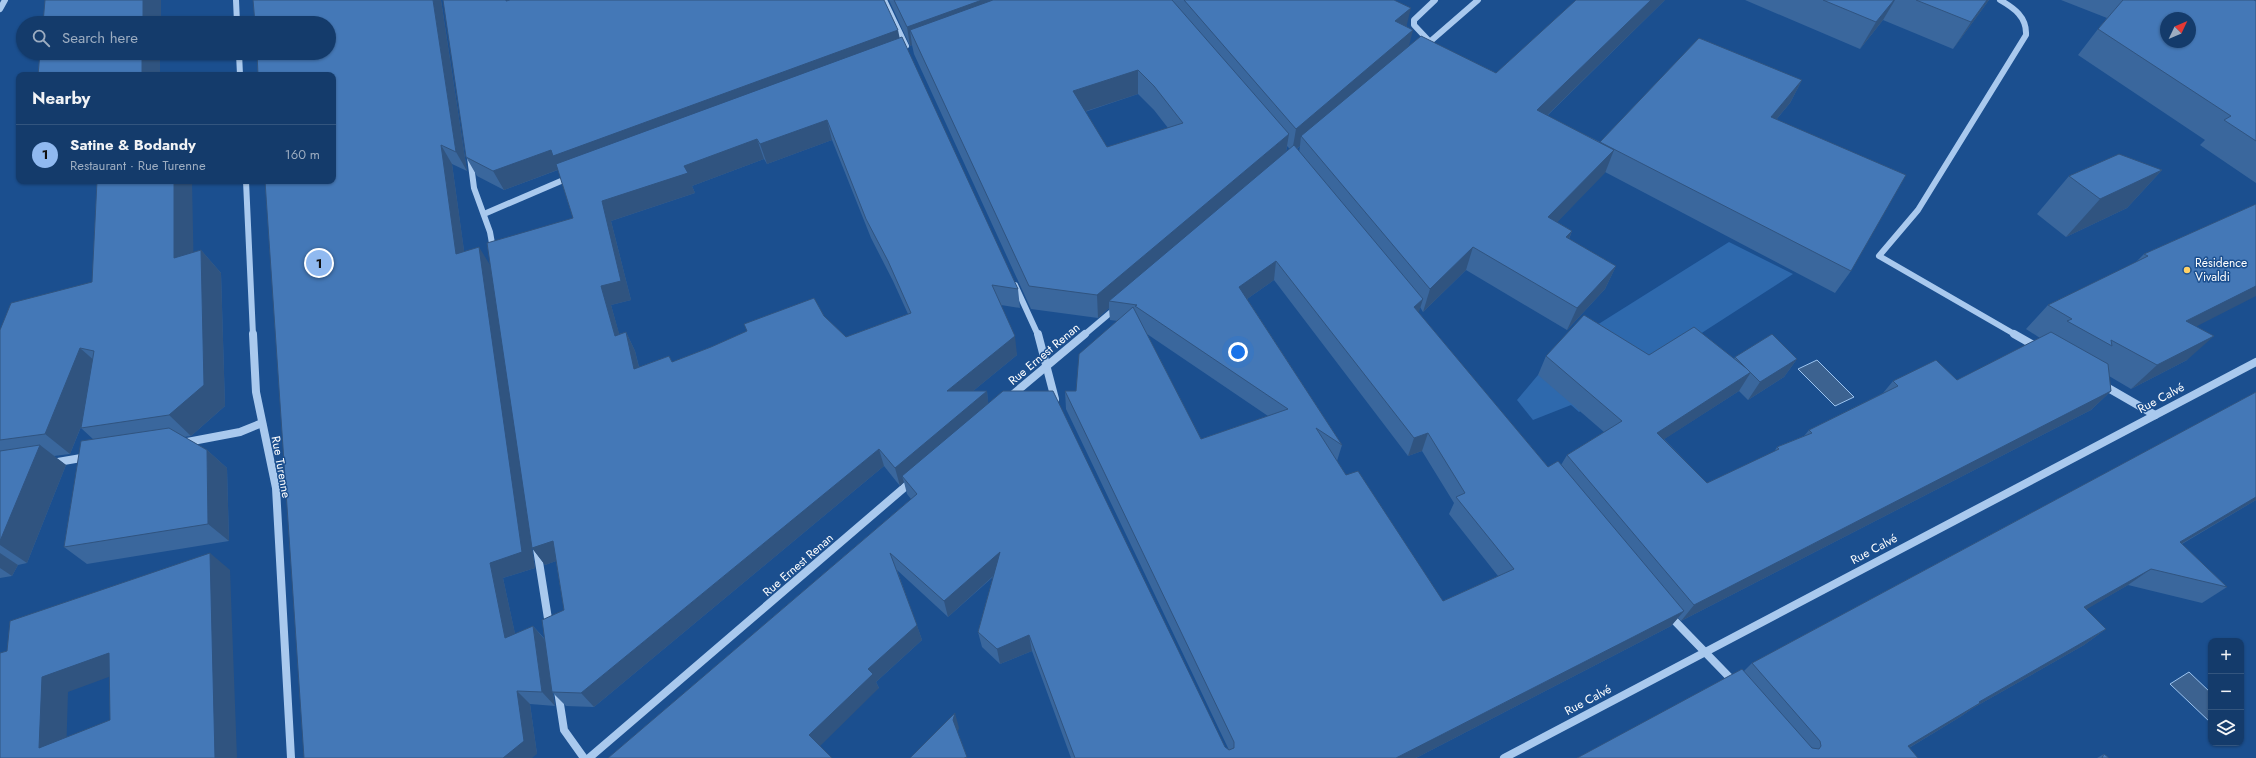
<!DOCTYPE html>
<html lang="en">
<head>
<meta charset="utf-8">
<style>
	:root { --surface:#143b6b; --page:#1d4271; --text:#f1f3f6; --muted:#9dadc1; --line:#33557e; --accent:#90b9f0 }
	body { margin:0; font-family:Jost,sans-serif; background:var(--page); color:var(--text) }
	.controls { position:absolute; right:12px; bottom:12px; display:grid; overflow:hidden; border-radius:8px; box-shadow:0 1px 3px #0004 }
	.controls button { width:36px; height:36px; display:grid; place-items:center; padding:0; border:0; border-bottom:1px solid var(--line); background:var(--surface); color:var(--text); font:20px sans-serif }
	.compass { position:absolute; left:2160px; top:12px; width:36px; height:36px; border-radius:50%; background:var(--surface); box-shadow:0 1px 3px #0004; rotate:46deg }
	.you { position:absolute; left:1238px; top:352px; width:14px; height:14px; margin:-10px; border:3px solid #fff; border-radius:50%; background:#1a73e8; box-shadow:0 0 0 6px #1a73e833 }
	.badge { display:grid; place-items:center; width:26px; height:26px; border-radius:50%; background:var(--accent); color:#111; font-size:13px; font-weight:700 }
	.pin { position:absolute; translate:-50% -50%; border:2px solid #fff; box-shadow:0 1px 4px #0006 }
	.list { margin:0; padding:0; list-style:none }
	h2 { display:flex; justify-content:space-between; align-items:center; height:52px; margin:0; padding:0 16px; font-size:17px }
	h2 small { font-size:13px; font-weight:400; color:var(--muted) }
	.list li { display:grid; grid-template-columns:26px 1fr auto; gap:12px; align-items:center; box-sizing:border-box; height:60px; padding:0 16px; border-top:1px solid var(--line) }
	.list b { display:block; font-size:15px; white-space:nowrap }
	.list p { margin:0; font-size:13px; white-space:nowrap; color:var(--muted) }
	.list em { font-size:13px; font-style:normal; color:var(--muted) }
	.icon { flex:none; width:22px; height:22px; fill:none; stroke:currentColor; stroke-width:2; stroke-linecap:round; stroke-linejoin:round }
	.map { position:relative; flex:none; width:2256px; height:758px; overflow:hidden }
	.search { position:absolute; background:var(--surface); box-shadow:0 1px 3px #0004; left:16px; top:16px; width:320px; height:44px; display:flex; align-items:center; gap:10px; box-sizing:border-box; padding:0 14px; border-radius:22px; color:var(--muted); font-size:15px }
	.panel { position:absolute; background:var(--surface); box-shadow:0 1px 3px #0004; left:16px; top:72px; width:320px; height:112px; border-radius:8px }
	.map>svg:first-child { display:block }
	.green { fill:#2e69ad }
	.water { fill:#3c6290; stroke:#9cc4f0 }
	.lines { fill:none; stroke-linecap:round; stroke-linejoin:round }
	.minor-far1 { stroke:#a9c9ee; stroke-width:6 }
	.minor { stroke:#a9c9ee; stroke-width:8 }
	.wall { fill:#3a679d; fill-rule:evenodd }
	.shaded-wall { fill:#305480 }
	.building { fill:#4478b7; stroke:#305480; fill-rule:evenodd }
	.poi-dot { fill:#ffd166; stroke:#1b4f8f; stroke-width:1.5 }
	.labels { text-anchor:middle; stroke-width:3; stroke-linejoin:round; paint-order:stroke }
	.poi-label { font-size:12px; fill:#fff; stroke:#1b4f8f; text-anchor:start }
	.street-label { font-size:12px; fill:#fff; stroke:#1b4f8f }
</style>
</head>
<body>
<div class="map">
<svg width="2256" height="758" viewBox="0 0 2256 758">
	<rect width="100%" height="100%" fill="#1b4f8f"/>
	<!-- green -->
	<path class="green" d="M1729,242L1793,274L1579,412L1571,405L1533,420L1517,400L1538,375L1589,330Z"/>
	<!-- water -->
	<g class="water">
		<path d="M1817,360L1854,397L1835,406L1798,369Z"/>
		<path d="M2189,672L2211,693V723L2170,684Z"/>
	</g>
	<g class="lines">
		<!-- minor-far1 -->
		<g class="minor-far1">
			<path d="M236,0L237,23"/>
			<path d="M884,0L906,46"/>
			<path d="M2000,0C2014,8 2027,17 2026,35L1918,210L1879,256L2016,335"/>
			<path d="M0,9L5,0"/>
			<path d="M1430,42L1414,25V20L1435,0"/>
			<path d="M1425,46L1478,0"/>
			<path d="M239,53L240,75"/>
			<path d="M470,157L474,188L490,232L493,249"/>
			<path d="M246,181L253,335"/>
			<path d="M484,214L568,178"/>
			<path d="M1015,285L1038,335"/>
			<path d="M1084,335L1116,308"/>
		</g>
		<!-- minor -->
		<g class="minor">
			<path d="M253,334L256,392L276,488L291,758"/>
			<path d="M1038,334L1055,399"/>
			<path d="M2014,334L2037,347"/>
			<path d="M2103,385L2155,415"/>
			<path d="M1011,396L1085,334"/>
			<path d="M182,443L240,432L262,423"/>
			<path d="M52,463L87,457"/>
			<path d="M537,549L549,625"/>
			<path d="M1669,615L1734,682"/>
			<path d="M558,691L564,730L584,758"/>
			<path d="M589,758L912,481"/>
			<path d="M1504,758L2256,362"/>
		</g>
	</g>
	<!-- wall -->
	<g class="wall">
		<path d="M253,0H441L467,171L452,164L464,251L490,265L573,218L558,170L504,190L477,176L466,157L900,38L1018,289L1020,308L1001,305L1017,355L973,391H987L988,404L1225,747L1229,750L1066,409L1065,391H1076L1118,321L1110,320L1109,308L1098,318L1031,309L914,54L912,45L910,46L889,0H1394L1407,27L1409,46L1496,73L1665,0L1547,116L1600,142L1802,80L1790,103L1776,120L1851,271L1835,293L1605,172L1557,222L1572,231L1569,239L1616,266L1605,289L1567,330L1466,270L1423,312L1420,307L1418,313L1548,467L1561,465L1567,455L1604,432L1538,375L1546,356L1649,355L1734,359L1735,357L1797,359L1784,377L1748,400L1739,391L1664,439L1707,483L1774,452L1777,447L1804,436L1809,430L1883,393L1893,381L1957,380L2040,338L2026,329L2048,305L2136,262L2144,254L2256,204L2197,326L2187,360L2131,389L2109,376L2111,391L2091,410L1681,621L1678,618L1671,626L1416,758H1071L1032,651L1000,664L982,647L978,632L993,577L948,617L897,570L922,640L876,682L879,688L608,758L911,499L907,494L904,482L900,486L884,466L594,707L566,706L553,693L555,706L530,704L537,754ZM1138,94L1154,110L1168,128L1107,147L1085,112ZM832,140L871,238L893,281L908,314L846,337L824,316L744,324L747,331L711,347L672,362L669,356L639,367L635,351L626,332L619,334L611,305L631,300L611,221L695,193L692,186L764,159L767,164ZM1287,146L1290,149L1286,152ZM1300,146L1299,152L1297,149ZM1274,280L1408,456L1422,451L1454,503L1449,514L1498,576L1443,601L1346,475L1337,461L1342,445L1247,299ZM1147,334L1212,378L1268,416L1201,439ZM532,548L545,565L556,561L564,610L545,639L533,626L515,634L503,578L535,568Z"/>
		<path d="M1745,0H1989L1953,49L1883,20L1860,49Z"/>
		<path d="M2061,0H2254L2256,1V183L2200,145L2205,140L2078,55L2098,29L2107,18Z"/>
		<path d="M2162,170L2127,208L2066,237L2037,214L2069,176Z"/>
		<path d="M201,250L221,273L225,406L191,436L184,437L207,450L227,468L229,541L87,564L64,547L94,440L81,428V427L70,454L54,456L66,465L27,563L18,565L12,576L0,578V330L92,282Z"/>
		<path d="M2256,392V500L2182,544L2227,587L2202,603L2128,585L2086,609L2106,629L2084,645L1973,708L1960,717L1909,748L1577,758L1744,671L1752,663Z"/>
		<path d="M2104,754L2109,758H2097Z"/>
	</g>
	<!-- shaded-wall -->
	<g class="shaded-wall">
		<rect x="143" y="0" width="18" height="23"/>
		<path d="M433,0H441L467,171L456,152Z"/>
		<path d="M982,0H1035L910,30L912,45L910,46L907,27Z"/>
		<path d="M1651,0H1665L1529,133L1537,110Z"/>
		<path d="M1894,0H1895L1883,20L1860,49L1876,22Z"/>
		<path d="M1987,0H1989L1953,49L1971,22Z"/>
		<path d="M1411,8L1405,32L1395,21Z"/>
		<path d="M898,30L902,49L560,169L504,190L493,171L551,150Z"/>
		<path d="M1413,30L1407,54L1301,136L1300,146L1292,152L1296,129Z"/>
		<rect x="142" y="53" width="18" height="22"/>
		<path d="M1138,70V94L1074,115L1073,91Z"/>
		<path d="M1802,80L1790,103L1759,140L1771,117Z"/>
		<path d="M827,120L832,140L767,164L760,144Z"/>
		<path d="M1289,134L1285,158L1109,301V308L1098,318L1097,295Z"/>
		<path d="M757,139L764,159L692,186L695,193L611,221L631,300L611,305L625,354L615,336L601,286L602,201L684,166Z"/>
		<path d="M441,145L452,164L467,272L456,254Z"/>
		<path d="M1614,150L1605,173L1540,240L1548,217Z"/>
		<path d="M2162,170L2127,208L2066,237L2100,199Z"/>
		<path d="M174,181H192L194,280L174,258Z"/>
		<path d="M1572,231L1563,253L1566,237Z"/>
		<path d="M479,247L490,265L553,541L565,558L545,565L532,548L535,568L503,578L519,652L505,638L490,563Z"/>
		<path d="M1473,247L1466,270L1423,312L1430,289Z"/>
		<path d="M201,250L221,273L225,406L191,436L169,415Z"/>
		<path d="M1276,261L1274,280L1237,306L1239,287Z"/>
		<path d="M1616,266L1605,289L1567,330L1577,308Z"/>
		<path d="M2256,286V296L2160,345L2186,321Z"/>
		<path d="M1423,299L1417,318L1414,307Z"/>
		<path d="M626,332L635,351L644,388L634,369Z"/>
		<path d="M1015,336L1017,355L950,410L947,391Z"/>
		<path d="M2214,336L2187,360L2131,389L2157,365Z"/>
		<path d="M80,348L104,369L70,454L45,434Z"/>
		<path d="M1797,359L1784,377L1748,400L1760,382Z"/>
		<path d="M1751,372L1739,391L1646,451L1657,433Z"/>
		<path d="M987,391L989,410L902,476L904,482L900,486L895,468Z"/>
		<path d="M2111,391L2091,410L1681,621L1694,605Z"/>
		<path d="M1428,433L1422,451L1408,456L1414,438Z"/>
		<path d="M40,445L66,465L27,563L0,545V541Z"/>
		<path d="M879,449L884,466L594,707L581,693Z"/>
		<path d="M207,450L227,468L229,541L208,524Z"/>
		<path d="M2256,497V500L2157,558L2180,542Z"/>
		<path d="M1000,552L1002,568L948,617L944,601Z"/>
		<path d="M0,553L18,565L12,576L0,568Z"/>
		<path d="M210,553L230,570L237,758H215Z"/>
		<path d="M2151,569L2128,585L2063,623L2084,607Z"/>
		<path d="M1684,611L1671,626L1416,758H1396Z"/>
		<path d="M917,625L922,640L876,682L879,688L817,749L809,735L868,669Z"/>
		<path d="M533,626L545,640L552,692L553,693L555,706L542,692Z"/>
		<path d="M2106,629L2084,645L1973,708L1960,717L1892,758L1908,746L1979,702Z"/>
		<path d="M1029,635L1032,651L1000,664L997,649Z"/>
		<path d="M109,653L133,668L68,692L66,758L39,748L42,677Z"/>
		<path d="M517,691L530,704L537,754L532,758H503Z"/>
		<path d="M955,713L959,728L957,734L953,720Z"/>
	</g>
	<!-- building -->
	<g class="building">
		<path d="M45,0H143V23H43Z"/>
		<path d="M253,0H433L456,152L441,145L456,254L479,247L522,552L490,563L505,638L533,626L542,692L517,691L524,741L503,758H304L265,181H333V75H258L257,53H329V23H255Z"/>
		<path d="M443,0H506V1L510,0H884L898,30L553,156L551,150L493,171L466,157Z"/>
		<path d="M894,0H982L907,27Z"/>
		<path d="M993,0H1172L1289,134L1097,295L1029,286L910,30ZM1138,70L1154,86L1183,123L1107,147L1073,91Z"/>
		<path d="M1184,0H1394L1411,8L1395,21L1413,30L1296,129Z"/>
		<path d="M1576,0H1651L1537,110L1614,150L1548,217L1572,231L1566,237L1616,266L1577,308L1473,247L1430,289L1301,136L1421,36L1496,73Z"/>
		<path d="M1823,0H1894L1876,22Z"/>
		<path d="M1916,0H1987L1971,22Z"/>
		<path d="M2123,0H2254L2256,1V141L2224,120L2231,116L2098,29ZM2166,18H2190V42H2166Z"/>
		<path d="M902,37L1018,289L992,285L1015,336L947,391H987L895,468L879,449L581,693L552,692L542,620L564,610L553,541L532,548L487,243L573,218L556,164ZM827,120L866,219L888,261L911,313L846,337L824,316L814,298L744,324L747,331L711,347L672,362L669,356L634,369L626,332L615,336L601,286L621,281L602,201L688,173L684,166L757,139L760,144Z"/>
		<path d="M1699,38L1802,80L1771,117L1906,175L1851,271L1600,142Z"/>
		<path d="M40,53H142V75H38Z"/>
		<path d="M1294,145L1423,299L1414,307L1548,467L1558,461L1684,611L1396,758H1075L1029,635L997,649L978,632L1000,552L944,601L890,553L917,625L868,669L873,674L809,735L832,758H608L917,494L902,476L1003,391H1053L1225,747L1229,750L1234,748V742L1065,391H1076L1079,354L1133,307L1201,439L1288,409L1135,306L1137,305L1109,301ZM1276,261L1414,438L1428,433L1465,493L1456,497L1514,569L1443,601L1358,471L1346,475L1316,428L1342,445L1239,287Z"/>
		<path d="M2119,154L2162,170L2100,199L2069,176Z"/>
		<path d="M97,181H174V258L201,250L204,385L169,415L81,428L94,351L80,348L45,434L0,440V330L11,303L92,282Z"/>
		<path d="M2256,204V286L2186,321L2214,336L2157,365L2111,340L2112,346L2067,321L2072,319L2048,305L2148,256L2144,254Z"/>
		<path d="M1584,315L1649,355L1694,327L1751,372L1657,433L1707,483L1779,449L1777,447L1812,433L1809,430L1898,386L1893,381L1936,360L1957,380L2051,332L2108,364L2111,391L1694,605L1567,455L1622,421L1546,356Z"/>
		<path d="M1772,334L1797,359L1760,382L1735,357Z"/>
		<path d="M2256,392V497L2180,542L2227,587L2151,569L2084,607L2106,629L1979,702L1980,703L1908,746L1918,758H1577L1742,669L1812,748L1819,749L1821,746L1820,741L1752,663Z"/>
		<path d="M169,428L207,450L208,524L64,547L81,441Z"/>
		<path d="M40,445L0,541V451Z"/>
		<path d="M210,553L215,758H0V653L7,651L10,621ZM109,653L110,720L39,748L42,677Z"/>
		<path d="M955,713L953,720L967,757L964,758H910Z"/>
		<path d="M2104,754L2109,758H2102Z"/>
	</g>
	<!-- markers -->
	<circle class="poi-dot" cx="2187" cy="270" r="4"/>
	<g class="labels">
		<!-- poi labels -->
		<g class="poi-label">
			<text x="2195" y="267">Résidence<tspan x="2195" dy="14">Vivaldi</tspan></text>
		</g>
		<!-- street labels -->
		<g class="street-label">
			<text transform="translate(1044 354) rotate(-40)" y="4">Rue Ernest Renan</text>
			<text transform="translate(2161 398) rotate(-28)" y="4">Rue Calvé</text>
			<text transform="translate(281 467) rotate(80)" y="4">Rue Turenne</text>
			<text transform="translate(1874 549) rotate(-28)" y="4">Rue Calvé</text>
			<text transform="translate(798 565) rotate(-41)" y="4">Rue Ernest Renan</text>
			<text transform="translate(1588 700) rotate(-28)" y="4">Rue Calvé</text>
		</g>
	</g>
</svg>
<div class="controls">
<button>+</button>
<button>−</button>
<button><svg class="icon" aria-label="layers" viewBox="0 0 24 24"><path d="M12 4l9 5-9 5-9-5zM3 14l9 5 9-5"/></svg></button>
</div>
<svg class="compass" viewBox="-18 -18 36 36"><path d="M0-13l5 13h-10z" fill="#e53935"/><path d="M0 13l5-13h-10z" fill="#9dadc1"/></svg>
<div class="you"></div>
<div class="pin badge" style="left:319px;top:263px">1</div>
<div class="search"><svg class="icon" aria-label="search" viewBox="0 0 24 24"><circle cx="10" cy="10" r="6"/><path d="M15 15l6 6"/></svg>Search here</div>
<section class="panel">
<h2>Nearby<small></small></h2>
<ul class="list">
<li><span class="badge">1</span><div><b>Satine &amp; Bodandy</b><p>Restaurant · Rue Turenne</p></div><em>160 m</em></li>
</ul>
</section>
</div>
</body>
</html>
